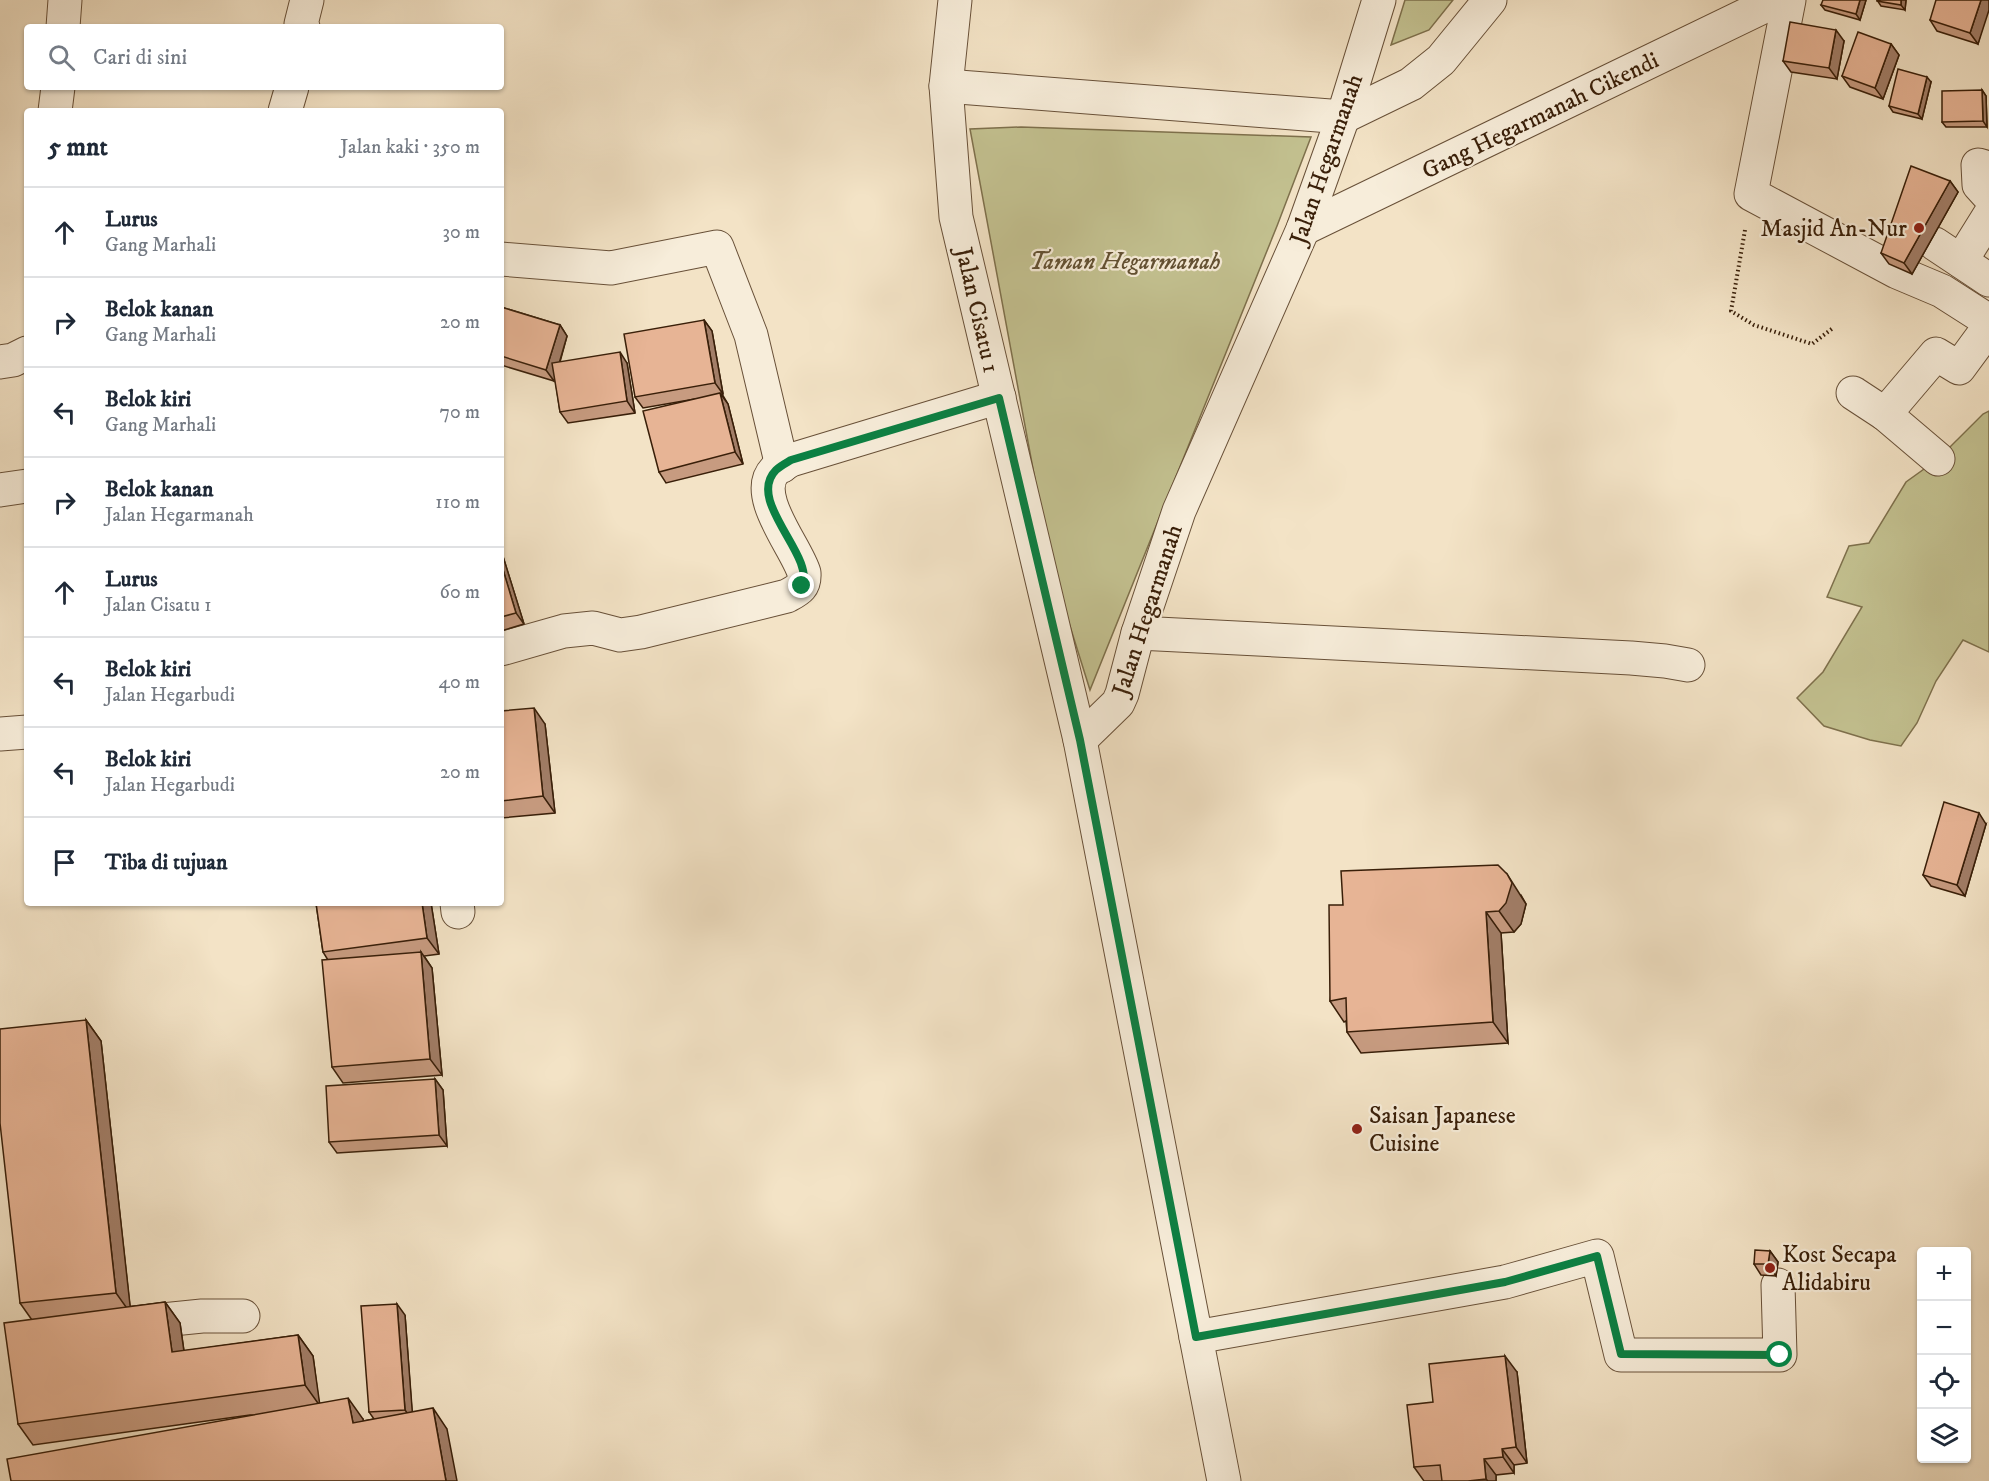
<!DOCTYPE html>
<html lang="id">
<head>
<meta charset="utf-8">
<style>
	:root { --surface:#fff; --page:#f2f2f3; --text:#1f2937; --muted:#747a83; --line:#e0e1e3 }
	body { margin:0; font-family:"IM FELL DW Pica",serif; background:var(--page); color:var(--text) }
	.controls { position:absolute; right:18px; bottom:18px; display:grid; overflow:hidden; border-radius:6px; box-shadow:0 2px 4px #0004 }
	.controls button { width:54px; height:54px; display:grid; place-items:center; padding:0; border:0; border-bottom:2px solid var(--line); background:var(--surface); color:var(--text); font:30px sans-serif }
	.stop { position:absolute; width:18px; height:18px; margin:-14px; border:4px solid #0b8043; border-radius:50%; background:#fff }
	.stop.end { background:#0b8043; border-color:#fff; box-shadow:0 2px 6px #0008 }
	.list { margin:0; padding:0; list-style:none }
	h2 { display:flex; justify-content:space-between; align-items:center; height:78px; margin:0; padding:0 24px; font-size:26px }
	h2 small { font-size:20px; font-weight:400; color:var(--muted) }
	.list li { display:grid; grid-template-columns:39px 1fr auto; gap:18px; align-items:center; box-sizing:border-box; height:90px; padding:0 24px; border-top:2px solid var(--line) }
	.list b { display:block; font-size:22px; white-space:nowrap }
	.list p { margin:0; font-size:20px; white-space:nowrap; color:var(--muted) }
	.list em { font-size:20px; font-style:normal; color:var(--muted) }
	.icon { flex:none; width:33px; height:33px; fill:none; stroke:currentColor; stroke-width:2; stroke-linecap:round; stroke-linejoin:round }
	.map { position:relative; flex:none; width:1989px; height:1481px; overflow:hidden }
	.search { position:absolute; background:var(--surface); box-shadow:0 2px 4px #0004; left:24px; top:24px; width:480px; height:66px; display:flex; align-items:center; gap:15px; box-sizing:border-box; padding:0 21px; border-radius:6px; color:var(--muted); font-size:22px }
	.panel { position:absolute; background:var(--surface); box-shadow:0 2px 4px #0004; left:24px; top:108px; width:480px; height:798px; border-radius:6px }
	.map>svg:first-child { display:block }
	.green { fill:#c3c190; stroke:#7e704c; stroke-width:1.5 }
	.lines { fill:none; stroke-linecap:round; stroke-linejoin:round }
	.minor-casing { stroke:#685038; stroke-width:35 }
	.path { stroke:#391f09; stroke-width:4; stroke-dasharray:1.5 3; stroke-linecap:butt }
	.minor { stroke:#f7edda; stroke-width:33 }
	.wall { fill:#c79b80; stroke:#391f09; stroke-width:1.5 }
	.shaded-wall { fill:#a27e68; stroke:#391f09; stroke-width:1.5 }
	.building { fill:#e7b495; stroke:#391f09; stroke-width:1.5 }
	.route { stroke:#0b8043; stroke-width:8 }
	.poi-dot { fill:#8f2418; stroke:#f7edda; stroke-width:2 }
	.labels { text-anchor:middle; stroke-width:4.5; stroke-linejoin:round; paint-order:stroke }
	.street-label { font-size:24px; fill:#391f09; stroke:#f7edda }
	.poi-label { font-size:24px; fill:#391f09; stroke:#f7edda; text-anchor:start }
	.park-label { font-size:24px; font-style:italic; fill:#625032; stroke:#f7edda }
</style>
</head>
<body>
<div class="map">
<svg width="1989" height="1481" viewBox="0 0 1989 1481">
	<rect width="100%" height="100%" fill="#f3e3c6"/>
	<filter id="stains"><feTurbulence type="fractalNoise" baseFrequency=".00333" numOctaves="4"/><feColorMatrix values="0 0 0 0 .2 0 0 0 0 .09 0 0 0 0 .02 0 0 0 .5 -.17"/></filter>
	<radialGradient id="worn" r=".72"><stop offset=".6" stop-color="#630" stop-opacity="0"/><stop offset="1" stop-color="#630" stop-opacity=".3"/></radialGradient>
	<!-- green -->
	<g class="green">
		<path d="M1405,0H1453L1429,30L1391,45Z"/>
		<path d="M1021,127L1311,137L1277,226L1090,690L1064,607L1036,485L970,129Z"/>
		<path d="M1989,411V652L1963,640L1936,681L1917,723L1901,746L1870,740L1824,726L1797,698L1823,672L1862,607L1827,597L1849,546L1869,543L1906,482L1938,459L1983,414Z"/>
	</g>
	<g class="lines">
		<defs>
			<g id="minor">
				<path d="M955,0L946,86L956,217L1080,740L1224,1481"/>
				<path d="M1789,0L1751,194L1897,272L1942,291L1989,321"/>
				<path d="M63,27L65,0"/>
				<path d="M303,27L301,24L307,0"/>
				<path d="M946,86L1343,117L1411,84L1441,60L1490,0"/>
				<path d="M55,111L58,87"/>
				<path d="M285,111L292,87"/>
				<path d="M1989,168L1978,165L1979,185L1989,196"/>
				<path d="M1303,229L1777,0"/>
				<path d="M1935,244L1989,280"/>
				<path d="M501,259L611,268L717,247L751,335L782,466"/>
				<path d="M1961,261L1989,216"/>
				<path d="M0,362L13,360L27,353"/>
				<path d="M1853,393L1885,414"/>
				<path d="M1938,459L1885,414L1936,354L1959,368L1989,327"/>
				<path d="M0,490L27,486"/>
				<path d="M1138,633L1631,658L1665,661L1688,665"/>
				<path d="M501,649L564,631L593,628L620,635L641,632L787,596C798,590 805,587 804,573C797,548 751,495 775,470C780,466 786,463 791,460L999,397"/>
				<path d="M0,734L27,732"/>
				<path d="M1080,740L1118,703L1122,694L1138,633L1179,511L1303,229L1343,117L1379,0"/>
				<path d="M457,903L458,912"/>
				<path d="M133,1323L202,1316H243"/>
				<path d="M1196,1337L1505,1282L1597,1256L1621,1355H1780L1778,1285"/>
			</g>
		</defs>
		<!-- minor casing -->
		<use href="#minor" class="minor-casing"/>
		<!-- path -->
		<path class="path" d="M1745,230L1731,311L1754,325L1812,344L1833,328"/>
		<!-- minor -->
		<use href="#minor" class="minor"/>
	</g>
	<!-- wall -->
	<g class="wall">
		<path d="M1866,0L1860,20L1825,10L1821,5Z"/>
		<path d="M1877,0H1906L1905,10L1881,6Z"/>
		<path d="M1989,0L1978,44L1937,31L1930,20Z"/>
		<path d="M1844,41L1837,79L1791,72L1783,61Z"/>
		<path d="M1891,44L1899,55L1883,99L1850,87L1842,76Z"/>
		<path d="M1931,82L1922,119L1893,112L1889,106Z"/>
		<path d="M1982,90L1986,96L1987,127H1946L1942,122Z"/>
		<path d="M1950,181L1958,192L1912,274L1889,264L1881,253Z"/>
		<path d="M501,307L560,325L567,336L560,362L627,363L635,413L568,423L560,412L555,378L554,381L501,365Z"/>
		<path d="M704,320L712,331L723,394H722L728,404L743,464L666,483L659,472L695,399L643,408L635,397Z"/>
		<path d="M501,550L524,624L501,631Z"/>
		<path d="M501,711L545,724L555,813L501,818Z"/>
		<path d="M1986,824L1965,896L1931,886L1923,875Z"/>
		<path d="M1521,895L1526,904L1521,924L1514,932L1501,933L1508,1043L1361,1053L1347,1032L1346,1021L1344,1022L1330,1001L1343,905Z"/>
		<path d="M316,903H431L439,954L424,956L432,968L442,1075L343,1083L332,1067L328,960L323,952Z"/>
		<path d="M86,1020L101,1041L130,1307L165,1302L180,1323L184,1351L298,1335L313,1356L319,1403L363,1419V1421L374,1419L369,1412L405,1315L412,1412L447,1429L250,1415L33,1445L18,1424L32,1320L20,1303Z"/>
		<path d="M435,1079L443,1090L447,1146L337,1153L329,1142Z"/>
		<path d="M1770,1251L1778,1262L1776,1276L1761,1275L1754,1264Z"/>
		<path d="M1517,1372L1527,1463L1514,1465V1473L1496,1475V1481H1424L1414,1467L1433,1402Z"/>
	</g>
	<!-- shaded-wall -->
	<g class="shaded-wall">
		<path d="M1860,0H1866L1860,20L1856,14Z"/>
		<path d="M1901,0H1906L1905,10L1901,5Z"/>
		<path d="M1981,0H1989V10L1978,44L1970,33Z"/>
		<path d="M1836,30L1844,41L1837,79L1829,68Z"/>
		<path d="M1891,44L1899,55L1883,99L1875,88Z"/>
		<path d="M1927,77L1931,82L1922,119L1918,114Z"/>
		<path d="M1982,90L1986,96L1987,127L1983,121Z"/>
		<path d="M1950,181L1958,192L1912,274L1904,263Z"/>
		<path d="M704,320L712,331L723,394L715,383Z"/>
		<path d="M560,325L567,336L554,381L546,370Z"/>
		<path d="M620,352L627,363L635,413L627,401Z"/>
		<path d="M720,393L728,404L743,464L735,452Z"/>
		<path d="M501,550L524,624L516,613L501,563Z"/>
		<path d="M534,708L545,724L555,813L543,796Z"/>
		<path d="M1979,813L1986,824L1965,896L1957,885Z"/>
		<path d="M1507,874L1526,904L1521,924L1514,932L1499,911Z"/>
		<path d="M422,903H431L439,954L427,938Z"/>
		<path d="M1486,912L1501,933L1508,1043L1493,1022Z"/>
		<path d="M421,952L432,968L442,1075L430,1059Z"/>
		<path d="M86,1020L101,1041L131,1314L116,1293Z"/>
		<path d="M435,1079L443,1090L447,1146L439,1135Z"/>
		<path d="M1770,1251L1778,1262L1776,1276L1768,1264Z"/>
		<path d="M165,1302L180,1323L187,1373L172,1352Z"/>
		<path d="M397,1304L405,1315L413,1421L405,1410Z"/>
		<path d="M298,1335L313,1356L320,1406L305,1385Z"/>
		<path d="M1505,1356L1517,1372L1527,1463L1516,1447Z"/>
		<path d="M348,1398L363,1419L367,1444L353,1423Z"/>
		<path d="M433,1408L447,1429L457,1481H446Z"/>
		<path d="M1502,1449L1514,1465V1473L1503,1457Z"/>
		<path d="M1484,1459L1496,1475V1481H1488L1486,1479Z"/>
	</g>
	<!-- building -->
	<g class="building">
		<path d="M1823,0H1860L1856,14L1821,5Z"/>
		<path d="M1877,0H1901V5L1877,1Z"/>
		<path d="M1936,0H1981L1970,33L1930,20Z"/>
		<path d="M1790,22L1836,30L1829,68L1783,61Z"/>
		<path d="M1858,32L1891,44L1875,88L1842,76Z"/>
		<path d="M1898,69L1927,77L1918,114L1889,106Z"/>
		<path d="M1982,90L1983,121L1942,122V91Z"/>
		<path d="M1911,166L1950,181L1904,263L1881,253Z"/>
		<path d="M501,307L560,325L546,370L501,356Z"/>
		<path d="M704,320L715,383L635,397L624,334Z"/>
		<path d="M620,352L627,401L560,412L552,363Z"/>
		<path d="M720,393L735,452L659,472L643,411Z"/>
		<path d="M501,563L516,613L501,617Z"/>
		<path d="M534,708L543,796L501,801V711Z"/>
		<path d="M1944,802L1979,813L1957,885L1923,875Z"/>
		<path d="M1498,865L1507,874L1512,883L1506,903L1499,911L1486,912L1493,1022L1347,1032L1346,998L1330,1001L1329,905H1343L1341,871Z"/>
		<path d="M316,903H422L427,938L323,952Z"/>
		<path d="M421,952L430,1059L332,1067L322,960Z"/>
		<path d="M86,1020L116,1293L20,1303L0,1123V1029Z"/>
		<path d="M435,1079L439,1135L329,1142L326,1086Z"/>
		<path d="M1755,1250L1770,1251L1768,1264H1754Z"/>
		<path d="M165,1302L172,1352L298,1335L305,1385L18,1424L4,1323Z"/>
		<path d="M397,1304L405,1410L369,1412L361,1306Z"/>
		<path d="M1505,1356L1516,1447L1502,1449L1503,1457L1484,1459L1486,1479L1468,1481H1442L1440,1465L1414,1467L1407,1405L1433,1402L1429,1364Z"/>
		<path d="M348,1398L353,1423L433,1408L446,1481H11L7,1459Z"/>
	</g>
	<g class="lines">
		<!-- route -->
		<path class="route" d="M802,586C816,556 745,501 776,470C780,466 786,463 791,460L999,398L1080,740L1196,1337L1505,1282L1597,1256L1621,1354L1780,1355"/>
	</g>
	<!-- markers -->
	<g class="poi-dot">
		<circle cx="1919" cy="228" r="6"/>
		<circle cx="1357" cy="1129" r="6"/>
		<circle cx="1770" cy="1268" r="6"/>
	</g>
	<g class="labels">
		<!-- street labels -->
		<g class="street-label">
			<text transform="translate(1540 115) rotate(-26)" y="8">Gang Hegarmanah Cikendi</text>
			<text transform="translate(1326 159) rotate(-71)" y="8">Jalan Hegarmanah</text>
			<text transform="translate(978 310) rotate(77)" y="8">Jalan Cisatu 1</text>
			<text transform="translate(1147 610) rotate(-72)" y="8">Jalan Hegarmanah</text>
		</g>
		<!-- poi labels -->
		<g class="poi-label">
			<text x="1907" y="236" text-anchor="end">Masjid An-Nur</text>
			<text x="1369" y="1123">Saisan Japanese<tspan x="1369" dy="28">Cuisine</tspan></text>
			<text x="1782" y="1262">Kost Secapa<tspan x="1782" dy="28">Alidabiru</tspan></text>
		</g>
		<!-- park labels -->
		<g class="park-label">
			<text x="1125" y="269">Taman Hegarmanah</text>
		</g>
	</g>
	<rect width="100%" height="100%" filter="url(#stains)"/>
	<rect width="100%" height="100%" fill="url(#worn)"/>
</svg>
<div class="controls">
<button>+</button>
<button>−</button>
<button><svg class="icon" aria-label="locate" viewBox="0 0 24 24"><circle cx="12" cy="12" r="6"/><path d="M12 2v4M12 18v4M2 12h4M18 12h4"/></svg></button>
<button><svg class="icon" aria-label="layers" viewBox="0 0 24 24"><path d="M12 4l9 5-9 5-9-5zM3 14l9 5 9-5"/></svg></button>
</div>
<div class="stop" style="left:1780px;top:1355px"></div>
<div class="stop end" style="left:802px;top:586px"></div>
<div class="search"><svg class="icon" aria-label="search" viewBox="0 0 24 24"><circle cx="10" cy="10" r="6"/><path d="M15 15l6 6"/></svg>Cari di sini</div>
<section class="panel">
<h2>5 mnt<small>Jalan kaki · 350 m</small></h2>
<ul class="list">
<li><svg class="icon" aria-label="ahead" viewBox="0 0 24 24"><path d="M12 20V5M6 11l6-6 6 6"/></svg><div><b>Lurus</b><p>Gang Marhali</p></div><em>30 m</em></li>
<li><svg class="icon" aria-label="right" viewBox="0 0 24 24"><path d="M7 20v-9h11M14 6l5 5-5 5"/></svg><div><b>Belok kanan</b><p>Gang Marhali</p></div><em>20 m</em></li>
<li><svg class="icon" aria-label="left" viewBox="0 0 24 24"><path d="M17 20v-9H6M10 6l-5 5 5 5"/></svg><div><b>Belok kiri</b><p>Gang Marhali</p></div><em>70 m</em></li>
<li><svg class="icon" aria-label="right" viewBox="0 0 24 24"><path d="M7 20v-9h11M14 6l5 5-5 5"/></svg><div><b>Belok kanan</b><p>Jalan Hegarmanah</p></div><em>110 m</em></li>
<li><svg class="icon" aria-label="ahead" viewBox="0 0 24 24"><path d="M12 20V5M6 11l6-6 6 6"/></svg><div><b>Lurus</b><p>Jalan Cisatu 1</p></div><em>60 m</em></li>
<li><svg class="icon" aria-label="left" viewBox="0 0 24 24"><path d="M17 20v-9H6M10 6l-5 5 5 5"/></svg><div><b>Belok kiri</b><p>Jalan Hegarbudi</p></div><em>40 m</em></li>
<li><svg class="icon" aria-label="left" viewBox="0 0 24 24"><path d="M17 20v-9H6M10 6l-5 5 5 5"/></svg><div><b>Belok kiri</b><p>Jalan Hegarbudi</p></div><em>20 m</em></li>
<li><svg class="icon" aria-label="arrive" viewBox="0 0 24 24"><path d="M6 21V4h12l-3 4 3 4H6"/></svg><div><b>Tiba di tujuan</b></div></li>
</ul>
</section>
</div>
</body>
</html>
